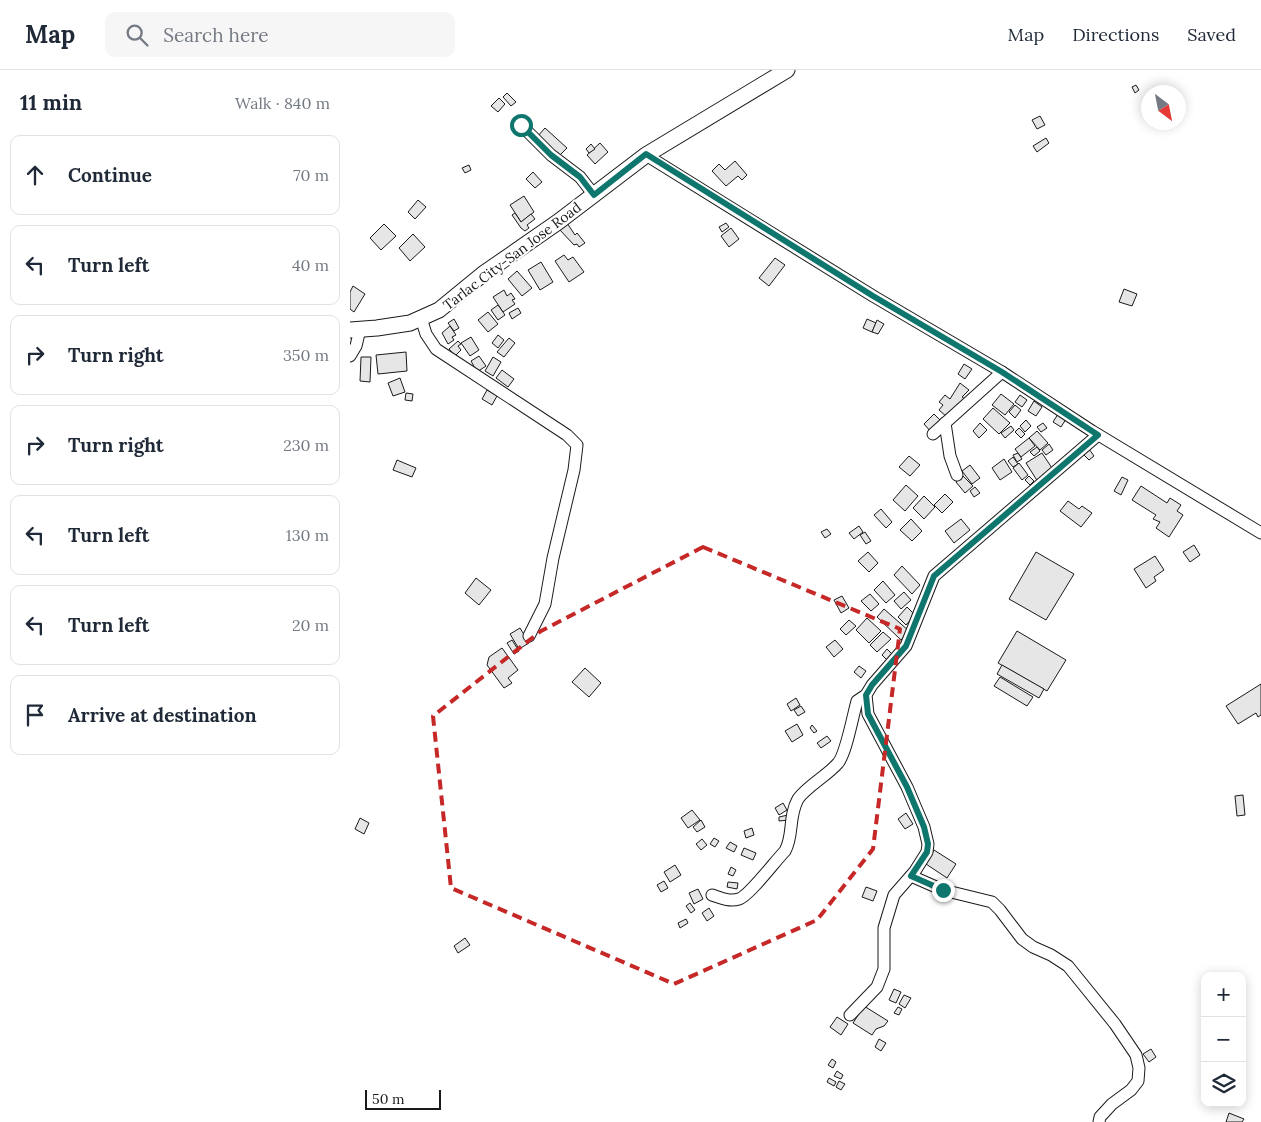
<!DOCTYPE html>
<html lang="en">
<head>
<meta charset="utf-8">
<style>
	:root { --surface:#fff; --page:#f6f6f7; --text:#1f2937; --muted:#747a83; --line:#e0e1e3 }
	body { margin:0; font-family:Lora,serif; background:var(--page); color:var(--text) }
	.controls { position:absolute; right:15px; bottom:15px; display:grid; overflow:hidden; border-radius:10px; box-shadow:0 2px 12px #0003 }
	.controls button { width:45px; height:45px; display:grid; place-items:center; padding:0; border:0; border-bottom:1px solid var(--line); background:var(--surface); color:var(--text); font:25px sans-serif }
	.compass { position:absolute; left:791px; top:15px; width:45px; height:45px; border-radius:50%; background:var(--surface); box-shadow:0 2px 12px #0003; rotate:148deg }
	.scale { position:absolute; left:15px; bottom:12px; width:76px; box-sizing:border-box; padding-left:5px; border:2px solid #1a1a1a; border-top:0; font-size:14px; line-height:18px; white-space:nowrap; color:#1a1a1a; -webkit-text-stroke:4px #fff; paint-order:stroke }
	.stop { position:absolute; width:15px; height:15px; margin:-11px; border:4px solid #0f766e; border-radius:50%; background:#fff }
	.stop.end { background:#0f766e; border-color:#fff; box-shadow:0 1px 5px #0008 }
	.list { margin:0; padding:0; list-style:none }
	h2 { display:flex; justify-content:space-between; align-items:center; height:65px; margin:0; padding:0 20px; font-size:21px }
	h2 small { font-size:16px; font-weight:400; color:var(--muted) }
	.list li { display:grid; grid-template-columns:32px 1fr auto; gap:15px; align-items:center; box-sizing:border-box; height:80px; margin:0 10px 10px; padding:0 10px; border:1px solid var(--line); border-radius:10px }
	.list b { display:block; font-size:19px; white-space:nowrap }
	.list em { font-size:16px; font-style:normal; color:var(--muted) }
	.icon { flex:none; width:28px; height:28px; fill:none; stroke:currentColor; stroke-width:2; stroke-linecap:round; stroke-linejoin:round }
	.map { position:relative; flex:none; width:911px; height:1052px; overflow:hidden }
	header { display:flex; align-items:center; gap:30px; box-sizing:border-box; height:70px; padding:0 25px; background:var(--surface); border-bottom:1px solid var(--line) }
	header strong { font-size:24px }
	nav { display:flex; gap:28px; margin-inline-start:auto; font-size:18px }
	.search { width:350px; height:45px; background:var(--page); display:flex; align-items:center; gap:12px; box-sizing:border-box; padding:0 18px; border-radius:10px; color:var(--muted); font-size:19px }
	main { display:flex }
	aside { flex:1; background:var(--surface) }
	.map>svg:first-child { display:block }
	.building { fill:#e6e6e6; stroke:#1a1a1a }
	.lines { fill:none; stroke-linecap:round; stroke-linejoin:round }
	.minor-casing { stroke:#1a1a1a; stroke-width:13 }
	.major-casing { stroke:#1a1a1a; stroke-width:17 }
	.minor { stroke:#fff; stroke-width:11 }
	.major { stroke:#fff; stroke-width:15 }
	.route { stroke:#0f766e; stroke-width:6 }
	.marked { fill:none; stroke:#c62828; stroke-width:4; stroke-dasharray:10 6; stroke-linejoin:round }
	.labels { text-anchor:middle; stroke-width:4; stroke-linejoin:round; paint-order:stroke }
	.street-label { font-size:14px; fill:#1a1a1a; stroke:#fff }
</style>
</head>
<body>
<header>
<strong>Map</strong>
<div class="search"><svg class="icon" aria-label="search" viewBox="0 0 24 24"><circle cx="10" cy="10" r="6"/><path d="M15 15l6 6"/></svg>Search here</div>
<nav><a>Map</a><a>Directions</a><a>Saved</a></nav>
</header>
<main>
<aside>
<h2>11 min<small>Walk · 840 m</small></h2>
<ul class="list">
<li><svg class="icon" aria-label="ahead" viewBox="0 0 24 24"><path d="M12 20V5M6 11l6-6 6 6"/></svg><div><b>Continue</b></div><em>70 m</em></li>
<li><svg class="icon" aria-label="left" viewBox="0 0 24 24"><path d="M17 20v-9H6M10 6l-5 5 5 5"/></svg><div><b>Turn left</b></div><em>40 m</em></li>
<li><svg class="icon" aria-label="right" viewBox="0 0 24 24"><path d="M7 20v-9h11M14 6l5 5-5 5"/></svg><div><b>Turn right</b></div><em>350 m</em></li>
<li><svg class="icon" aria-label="right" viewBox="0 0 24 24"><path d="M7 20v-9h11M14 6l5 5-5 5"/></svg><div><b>Turn right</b></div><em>230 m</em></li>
<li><svg class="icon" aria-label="left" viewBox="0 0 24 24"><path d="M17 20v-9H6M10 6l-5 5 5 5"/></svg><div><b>Turn left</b></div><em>130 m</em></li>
<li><svg class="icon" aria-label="left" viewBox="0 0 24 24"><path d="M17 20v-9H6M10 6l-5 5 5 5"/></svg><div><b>Turn left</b></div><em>20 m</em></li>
<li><svg class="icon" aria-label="arrive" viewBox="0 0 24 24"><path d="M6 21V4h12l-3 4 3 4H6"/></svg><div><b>Arrive at destination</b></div></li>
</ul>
</aside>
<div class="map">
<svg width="911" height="1052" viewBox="0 0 911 1052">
	<rect width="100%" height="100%" fill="#fff"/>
	<!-- building -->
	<g class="building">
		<path d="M786,15L789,20L785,23L782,17Z"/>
		<path d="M157,23L166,32L161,36L153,27Z"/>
		<path d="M149,28L155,34L148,42L141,36Z"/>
		<path d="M690,46L695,55L687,59L682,50Z"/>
		<path d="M195,58L217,78L209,86L187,67Z"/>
		<path d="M696,68L699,73L687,82L683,76Z"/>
		<path d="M250,73L258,82L245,94L237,85Z"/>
		<path d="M241,74L245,79L239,83L236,79Z"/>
		<path d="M385,91L397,105L392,110L388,106L376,116L362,101L369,94L375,100Z"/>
		<path d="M119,95L121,100L115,103L112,98Z"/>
		<path d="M183,102L192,112L185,118L176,109Z"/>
		<path d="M174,126L184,142L171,152L160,135Z"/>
		<path d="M68,130L76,137L65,149L58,142Z"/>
		<path d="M165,143L171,152L181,144L185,149L177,155L179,158L175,161L171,158L162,145Z"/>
		<path d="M217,153L225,165L227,163L235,173L229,177L227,174L224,175L209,159Z"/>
		<path d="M376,153L379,157L372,162L369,157Z"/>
		<path d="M34,154L46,166L31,180L20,168Z"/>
		<path d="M381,158L389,169L379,177L371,166Z"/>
		<path d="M63,164L75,177L60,191L49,178Z"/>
		<path d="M214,185L218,190L223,187L234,202L219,212L205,191Z"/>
		<path d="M425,188L435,195L419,216L409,208Z"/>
		<path d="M191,192L203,212L190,220L178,200Z"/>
		<path d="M167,201L182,218L172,226L158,209Z"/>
		<path d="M3,216L15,224L4,242L0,239V222Z"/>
		<path d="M774,219L787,224L782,236L769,232Z"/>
		<path d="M154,220L157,226L161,223L165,229L162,230L165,234L153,242L143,227Z"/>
		<path d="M148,235L155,245L148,250L141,240Z"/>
		<path d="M168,238L171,243L162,249L159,243Z"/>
		<path d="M138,242L148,254L138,262L128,250Z"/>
		<path d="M104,249L109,258L104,261L98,253Z"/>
		<path d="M517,249L526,253L522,262L513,258Z"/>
		<path d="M527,250L534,254L528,264L522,262Z"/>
		<path d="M100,256L106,265L102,267L104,270L98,274L92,263Z"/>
		<path d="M148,265L154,270L148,278L142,273Z"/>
		<path d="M121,267L129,280L120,286L111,273Z"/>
		<path d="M159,268L165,273L154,287L147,282Z"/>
		<path d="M108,271L111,274L108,276L111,280L105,286L99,279Z"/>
		<path d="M56,282L57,301L28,304L26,285Z"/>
		<path d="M129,286L136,296L127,302L121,291Z"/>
		<path d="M11,287H21L20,312L10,311Z"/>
		<path d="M143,287L151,292L143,306L135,301Z"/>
		<path d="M614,294L622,299L615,309L608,304Z"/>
		<path d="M152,300L164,309L158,317L146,308Z"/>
		<path d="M50,308L55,322L43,326L38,313Z"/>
		<path d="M610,313L619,320L612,327L615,329L610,336L608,334L597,347L589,340L593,335L589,332L595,325L600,329Z"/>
		<path d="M137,320L147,326L142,335L132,329Z"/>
		<path d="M56,323L63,324L62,331L55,330Z"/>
		<path d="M651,324L664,334L655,345L642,335Z"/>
		<path d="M670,325L677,330L672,337L665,332Z"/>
		<path d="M684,331L692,337L686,346L678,341Z"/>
		<path d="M665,335L671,340L665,348L659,342Z"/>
		<path d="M643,338L660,353L649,364L633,349Z"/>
		<path d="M584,344L592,352L581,362L574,354Z"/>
		<path d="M708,344L716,349L711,357L703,352Z"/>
		<path d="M676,350L681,356L675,362L670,356Z"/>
		<path d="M630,353L637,360L629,368L623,361Z"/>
		<path d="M693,353L697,358L691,362L687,357Z"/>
		<path d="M661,356L664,360L655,368L651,363Z"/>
		<path d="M669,358L675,364L671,368L665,362Z"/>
		<path d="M687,361L698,373L690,380L679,368Z"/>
		<path d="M679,368L685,376L671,387L665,379Z"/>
		<path d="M699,374L703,380L696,385L692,380Z"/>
		<path d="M687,377L690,381L684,386L680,382Z"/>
		<path d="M739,379L744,386L739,390L733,384Z"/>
		<path d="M668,383L672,389L667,392L663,385Z"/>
		<path d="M692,383L704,401L688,412L676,393Z"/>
		<path d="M559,386L570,395L560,406L549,397Z"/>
		<path d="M663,387L668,394L663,397L658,391Z"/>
		<path d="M654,389L662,402L650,410L642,398Z"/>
		<path d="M47,390L66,398L62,407L43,400Z"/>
		<path d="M669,393L678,405L672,410L663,398Z"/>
		<path d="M620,395L630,408L622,414L612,401Z"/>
		<path d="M613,406L623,416L615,423L606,412Z"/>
		<path d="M679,406L684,411L680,415L675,410Z"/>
		<path d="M772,407L778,410L771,425L764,421Z"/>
		<path d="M556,415L568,426L555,441L543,430Z"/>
		<path d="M791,416L817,433L820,428L831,435L827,441L833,445L819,467L806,458L810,452L803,449L806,445L782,430Z"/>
		<path d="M625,417L630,423L624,427L620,421Z"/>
		<path d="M595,424L603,432L592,443L584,435Z"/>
		<path d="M574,426L585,437L574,449L563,438Z"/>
		<path d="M718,431L729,439L732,436L742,443L731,457L710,441Z"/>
		<path d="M531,439L542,452L536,458L524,445Z"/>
		<path d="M561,449L572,461L562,471L550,460Z"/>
		<path d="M611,449L620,460L604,473L595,461Z"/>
		<path d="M509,456L513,462L504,469L499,463Z"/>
		<path d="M477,459L481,464L475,468L471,462Z"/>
		<path d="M515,462L521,471L516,474L510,465Z"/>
		<path d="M844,475L850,485L840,492L833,482Z"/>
		<path d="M518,482L528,493L519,502L508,491Z"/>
		<path d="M686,482L724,504L696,550L659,529Z"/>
		<path d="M805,486L814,500L804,507L806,511L796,518L784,499Z"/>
		<path d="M552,496L570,515L562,524L544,505Z"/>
		<path d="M126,508L141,520L129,535L115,523Z"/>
		<path d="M533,511L545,525L536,533L524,520Z"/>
		<path d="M554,522L561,530L551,539L544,531Z"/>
		<path d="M520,524L529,534L521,541L511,531Z"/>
		<path d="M492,526L499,538L491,543L484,530Z"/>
		<path d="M557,537L565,545L556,555L548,547Z"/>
		<path d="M534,539L559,561L551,570L527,547Z"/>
		<path d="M517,548L531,561L519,573L506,560Z"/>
		<path d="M499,550L506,556L496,565L490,559Z"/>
		<path d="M170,558L179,573L169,579L160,564Z"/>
		<path d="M667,561L716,590L697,621L648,593Z"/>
		<path d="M533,562L541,569L527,582L520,575Z"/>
		<path d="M162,570L169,581L164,584L157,573Z"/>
		<path d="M485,570L493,579L484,587L476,577Z"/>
		<path d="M152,578L168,600L158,608L162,613L154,618L137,595L139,587Z"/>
		<path d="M537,579L543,585L538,591L532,585Z"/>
		<path d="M652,595L694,619L689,628L647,604Z"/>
		<path d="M509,596L516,601L511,608L504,602Z"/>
		<path d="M235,598L251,613L239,627L222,612Z"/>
		<path d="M650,607L683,627L677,636L644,616Z"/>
		<path d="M911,614V645L908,647L906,643L888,654L876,636Z"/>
		<path d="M446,628L450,635L441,641L437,634Z"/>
		<path d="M451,636L455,642L448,646L444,640Z"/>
		<path d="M447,654L453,665L442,672L435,661Z"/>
		<path d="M462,655L467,661L464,663L460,658Z"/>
		<path d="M477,666L481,671L471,678L467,673Z"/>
		<path d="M893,725L895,745L887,746L885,726Z"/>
		<path d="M433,733L437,740L429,745L425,738Z"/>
		<path d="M342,740L350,750L338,758L331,748Z"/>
		<path d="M556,743L563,754L555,759L548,749Z"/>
		<path d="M438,745L439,750L429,751V747Z"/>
		<path d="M10,748L19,753L14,764L5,759Z"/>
		<path d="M351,750L355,757L347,762L343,757Z"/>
		<path d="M402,758L404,765L396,768L394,761Z"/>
		<path d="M364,768L369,771L365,777L360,774Z"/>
		<path d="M352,769L357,775L351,780L346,774Z"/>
		<path d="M380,772L387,776L384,782L376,778Z"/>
		<path d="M394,778L406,783L403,790L391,785Z"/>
		<path d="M584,780L606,794L597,808L576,794Z"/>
		<path d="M325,795L331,805L320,812L314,802Z"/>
		<path d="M381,797L386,800L383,806L378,804Z"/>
		<path d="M314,811L318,818L311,822L307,815Z"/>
		<path d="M378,812L388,813L387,819L377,817Z"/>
		<path d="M516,817L527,821L523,831L512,827Z"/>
		<path d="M348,819L353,829L344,834L339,823Z"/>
		<path d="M340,833L345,840L341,843L336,836Z"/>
		<path d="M359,838L364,846L357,851L352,843Z"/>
		<path d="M336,849L338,853L330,858L328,853Z"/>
		<path d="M115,868L120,875L108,883L104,876Z"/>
		<path d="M544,919L551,922L546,933L539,930Z"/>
		<path d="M554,925L561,928L555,938L549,934Z"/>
		<path d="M514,936L538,951L534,956L526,959L522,965L503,953Z"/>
		<path d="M548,937L552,939L549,945L544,943Z"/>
		<path d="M487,947L498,954L491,965L480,957Z"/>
		<path d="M529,969L536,973L531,981L525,977Z"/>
		<path d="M801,979L806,987L799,992L793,984Z"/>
		<path d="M482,989L486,992L483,998L478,995Z"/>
		<path d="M487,1001L493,1005L491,1009L484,1006Z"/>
		<path d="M479,1008L486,1012L484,1016L477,1012Z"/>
		<path d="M489,1011L495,1014L491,1020L486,1017Z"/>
		<path d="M879,1043L894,1049L892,1052H876Z"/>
	</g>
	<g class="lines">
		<defs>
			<g id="minor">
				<path d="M171,55L201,85L230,107L244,125"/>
				<path d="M296,85L523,226L652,302L742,361L911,463"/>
				<path d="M71,248L76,264L86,279L217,365L227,375L224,400L203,488L195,534L179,566"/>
				<path d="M0,286L6,276L10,259"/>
				<path d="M595,353L600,386L607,405"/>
				<path d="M583,364L652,302"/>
				<path d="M561,806L593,820L642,832L650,840L672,869L683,877L701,885L718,896L765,954L786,985L789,998L788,1011L781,1020L762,1034L750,1047L749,1052"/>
				<path d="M362,825C371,828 379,832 389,829C399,826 426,790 435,781C444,765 438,747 448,729C456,717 478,705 488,693C496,684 503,645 507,631L516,625"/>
				<path d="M500,945L527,917L534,899V858L544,825L565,801L577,782L578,774L574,757L557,717L518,644L516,625L522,615L556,576L584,506L748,365"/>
			</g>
			<path id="major" d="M0,260L27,258L60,253L89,240L133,204L208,152L296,85L437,0"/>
		</defs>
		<!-- minor casing -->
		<use href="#minor" class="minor-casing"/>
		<!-- major casing -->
		<use href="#major" class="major-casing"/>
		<!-- minor -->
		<use href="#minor" class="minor"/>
		<!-- major -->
		<use href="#major" class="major"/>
	</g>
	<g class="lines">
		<!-- route -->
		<path class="route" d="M171,55L201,85L230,107L244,125L296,84L523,226L652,302L748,365L584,506L556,576L522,615L516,625L518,644L557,717L574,757L578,774L577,782L561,806L593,820"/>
	</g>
	<!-- marked area -->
	<path class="marked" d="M353,477L550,559L523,779L467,850L324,914L101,818L83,646L191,561Z"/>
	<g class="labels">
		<!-- street labels -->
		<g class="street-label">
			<text transform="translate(162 186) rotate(-37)" y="5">Tarlac City-San Jose Road</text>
		</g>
	</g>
</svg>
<div class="controls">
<button>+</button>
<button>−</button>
<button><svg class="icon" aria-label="layers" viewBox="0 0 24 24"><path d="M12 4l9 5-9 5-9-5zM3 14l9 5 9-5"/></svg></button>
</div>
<svg class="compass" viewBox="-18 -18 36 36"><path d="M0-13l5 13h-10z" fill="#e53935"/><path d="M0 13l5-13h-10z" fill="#747a83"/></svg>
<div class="scale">50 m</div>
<div class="stop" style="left:171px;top:55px"></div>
<div class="stop end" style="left:593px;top:820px"></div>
</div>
</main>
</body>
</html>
